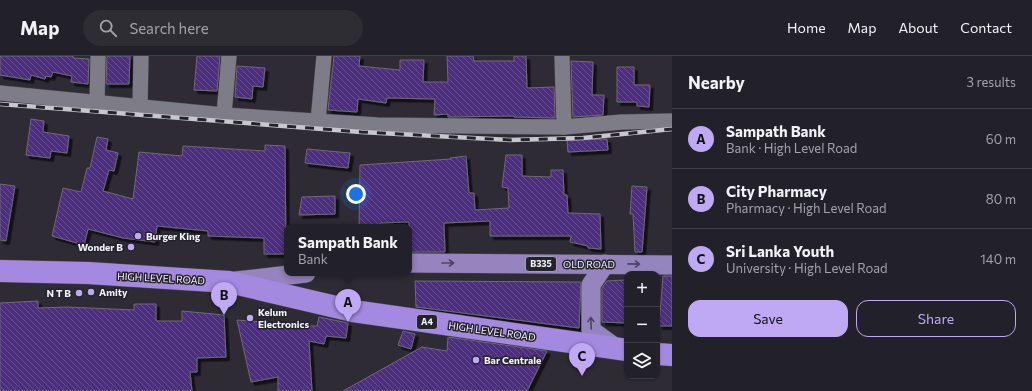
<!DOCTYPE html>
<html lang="en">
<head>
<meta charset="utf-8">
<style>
	:root { --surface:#222028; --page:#2e2d34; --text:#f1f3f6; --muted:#a2a3a8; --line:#3f3e45; --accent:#bfa9f4 }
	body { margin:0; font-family:Commissioner,sans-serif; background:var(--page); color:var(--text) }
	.controls { position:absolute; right:12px; bottom:12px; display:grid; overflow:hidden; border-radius:8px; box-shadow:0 1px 3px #0004 }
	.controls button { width:36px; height:36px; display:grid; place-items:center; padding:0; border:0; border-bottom:1px solid var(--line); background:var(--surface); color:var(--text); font:20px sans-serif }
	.you { position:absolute; left:356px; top:138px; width:14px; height:14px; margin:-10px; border:3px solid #fff; border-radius:50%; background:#1a73e8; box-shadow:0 0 0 6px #1a73e833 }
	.badge { display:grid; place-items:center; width:26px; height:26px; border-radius:50%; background:var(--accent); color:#111; font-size:13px; font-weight:700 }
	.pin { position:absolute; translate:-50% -33px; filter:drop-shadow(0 1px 2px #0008) }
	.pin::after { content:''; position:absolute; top:21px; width:14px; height:12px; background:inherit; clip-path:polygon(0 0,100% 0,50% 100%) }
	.popup { position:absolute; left:284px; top:168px; width:128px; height:52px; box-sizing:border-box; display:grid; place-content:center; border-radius:8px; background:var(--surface); filter:drop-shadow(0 1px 3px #0005); font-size:13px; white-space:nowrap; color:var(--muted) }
	.popup b { font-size:15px; color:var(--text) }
	.popup::after { content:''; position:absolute; left:50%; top:100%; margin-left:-8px; border:8px solid transparent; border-top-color:var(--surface) }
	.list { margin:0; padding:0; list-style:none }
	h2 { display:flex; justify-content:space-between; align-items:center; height:52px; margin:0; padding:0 16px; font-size:17px }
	h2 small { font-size:13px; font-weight:400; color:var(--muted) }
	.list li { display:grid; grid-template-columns:26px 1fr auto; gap:12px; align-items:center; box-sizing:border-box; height:60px; padding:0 16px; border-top:1px solid var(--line) }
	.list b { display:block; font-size:15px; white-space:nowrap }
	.list p { margin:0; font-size:13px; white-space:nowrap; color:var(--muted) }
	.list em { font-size:13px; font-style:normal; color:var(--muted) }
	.actions { display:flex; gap:8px; padding:12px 16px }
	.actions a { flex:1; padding:9px 0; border:1px solid var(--accent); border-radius:12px; text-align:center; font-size:14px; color:var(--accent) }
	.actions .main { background:var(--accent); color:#111 }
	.icon { flex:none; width:22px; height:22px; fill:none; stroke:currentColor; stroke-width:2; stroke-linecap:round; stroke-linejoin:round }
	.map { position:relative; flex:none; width:672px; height:335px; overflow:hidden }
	header { display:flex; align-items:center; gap:24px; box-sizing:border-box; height:56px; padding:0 20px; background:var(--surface); border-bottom:1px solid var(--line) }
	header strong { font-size:19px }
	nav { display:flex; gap:22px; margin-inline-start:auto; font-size:14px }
	.search { width:280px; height:36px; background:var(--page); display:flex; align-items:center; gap:10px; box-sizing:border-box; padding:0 14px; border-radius:22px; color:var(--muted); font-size:15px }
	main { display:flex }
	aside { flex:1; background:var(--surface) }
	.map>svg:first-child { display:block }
	.building { fill:url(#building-back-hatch); stroke:#6d6a75; filter:url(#shadow) }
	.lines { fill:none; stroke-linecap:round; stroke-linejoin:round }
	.minor-casing { stroke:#4b4a51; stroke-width:16 }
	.major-casing { stroke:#4b4a51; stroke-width:20 }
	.highway-casing { stroke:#4b4a51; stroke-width:23 }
	.minor { stroke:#7e7c87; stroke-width:15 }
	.major { stroke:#9584bd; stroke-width:19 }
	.highway { stroke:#a489e1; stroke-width:22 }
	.rail-casing { stroke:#c9c7ce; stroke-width:4.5 }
	.rail { stroke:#24222b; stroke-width:3; stroke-dasharray:9; stroke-linecap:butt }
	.oneway { stroke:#4c445e }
	.poi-dot { fill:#bfa9f4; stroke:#24222b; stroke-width:1.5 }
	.labels { text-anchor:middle; stroke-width:3; stroke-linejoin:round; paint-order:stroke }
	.shield { fill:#24222b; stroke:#b6b4bb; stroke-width:1 }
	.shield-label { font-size:9px; font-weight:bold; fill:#f4f3f9 }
	.poi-label { font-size:10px; font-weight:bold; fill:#f4f3f9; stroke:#24222b; text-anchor:start }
	.street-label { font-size:10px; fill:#f4f3f9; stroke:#24222b }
</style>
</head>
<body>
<header>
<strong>Map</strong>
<div class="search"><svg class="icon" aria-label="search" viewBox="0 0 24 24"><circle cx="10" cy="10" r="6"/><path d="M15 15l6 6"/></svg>Search here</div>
<nav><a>Home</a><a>Map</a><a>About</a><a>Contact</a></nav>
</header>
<main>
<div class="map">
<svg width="672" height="335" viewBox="0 0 672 335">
	<defs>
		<pattern id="building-back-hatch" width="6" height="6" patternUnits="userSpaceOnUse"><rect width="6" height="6" fill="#4c2e7d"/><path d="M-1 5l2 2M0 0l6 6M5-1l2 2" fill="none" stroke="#664d90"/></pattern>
		<filter id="shadow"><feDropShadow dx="3.5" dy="3.5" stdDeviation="0" flood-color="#0009"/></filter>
	</defs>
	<rect width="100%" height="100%" fill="#2e2b35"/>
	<!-- building -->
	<g class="building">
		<path d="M0,0H73V2L89,3L88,28L71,26L72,20L53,16L51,21L46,20L45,23L31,19L30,24L0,19Z"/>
		<path d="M107,0H130L129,28H106Z"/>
		<path d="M197,0H220L217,35L194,34Z"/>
		<path d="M334,0H360L359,10L400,14V4H424L423,26H448L447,0H473L474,5H514V0H526L527,32L554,31L555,62L514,61V60L448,61V58L434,59L435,43L387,42L386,47L358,43L357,56L328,54Z"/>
		<path d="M571,5L593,6L592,39H604L603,59L573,61Z"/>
		<path d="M237,10L265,12L263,31L253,30L252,43L235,41Z"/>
		<path d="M617,11H634V29H650L649,51L637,50V46H617Z"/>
		<path d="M31,63L44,65L43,76L69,80L67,97L51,95L50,102L26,99Z"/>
		<path d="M97,81L108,83L106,94L118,97L114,115L109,114L103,135L133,143L139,96L182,100L183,90L265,95V89L285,90L286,198H264V182L208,180V175L157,170L155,186L123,182L88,173L84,189L52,180L63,132L81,136L87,112H90Z"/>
		<path d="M607,83L608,94L568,96L567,84Z"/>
		<path d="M307,93L350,97L348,112L305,107Z"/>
		<path d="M506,99H522V120L551,121V114H563L564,139H567L568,157L600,158L601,193L588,192V190L570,186L571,180H490V165L444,167L445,196H409V166L380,167V171H359L360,109L451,103L450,102L466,100L469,137H474L475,154L509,152L508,132L502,131Z"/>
		<path d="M0,128L15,130L6,185L0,184Z"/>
		<path d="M632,130L647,131L642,196H635L633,158H630Z"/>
		<path d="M335,140V158L299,159L302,141Z"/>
		<path d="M663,220H672V270H659Z"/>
		<path d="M625,224L626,267L602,266V232L607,225Z"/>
		<path d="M415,225L579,226H581L579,272L416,251Z"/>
		<path d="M38,245V252L67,251L134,254V248H156V265H182V255L224,259L226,301L197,302V316H190L192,335H0V247Z"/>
		<path d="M319,261L348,267L346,282L326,280L324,288L309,285L312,335H278V321L251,326L237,264L262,266V270H317Z"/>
		<path d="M403,275L415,278L411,293L398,289Z"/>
		<path d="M448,281L547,295L527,335H343L422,291L447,295Z"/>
	</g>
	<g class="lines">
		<defs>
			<g id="minor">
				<path d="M562,0L564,71"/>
				<path d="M0,37L224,59L378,69L564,71L622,66L672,65"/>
				<path d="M97,47L98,0"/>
				<path d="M140,52L141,0"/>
				<path d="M224,59L229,0"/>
				<path d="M318,65L324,0"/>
			</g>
			<g id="major">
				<path d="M409,207L672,209"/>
				<path d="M605,208L591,229V274L617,293"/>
				<path d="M236,225L306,217"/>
			</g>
			<g id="highway">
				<path d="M0,215L88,217L229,226L353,255L627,294"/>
				<path d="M657,298L672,299"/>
			</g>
		</defs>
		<!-- minor casing -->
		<use href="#minor" class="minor-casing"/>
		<!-- major casing -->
		<use href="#major" class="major-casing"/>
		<!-- highway casing -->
		<use href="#highway" class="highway-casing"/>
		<!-- minor -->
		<use href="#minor" class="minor"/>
		<!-- major -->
		<use href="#major" class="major"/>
		<!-- highway -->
		<use href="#highway" class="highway"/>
		<defs>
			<path id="rail" d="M0,48L361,76L510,84L583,82L672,73"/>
		</defs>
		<!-- rail casing -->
		<use href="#rail" class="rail-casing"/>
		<!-- rail -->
		<use href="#rail" class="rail"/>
	</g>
	<!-- one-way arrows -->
	<defs><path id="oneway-shaft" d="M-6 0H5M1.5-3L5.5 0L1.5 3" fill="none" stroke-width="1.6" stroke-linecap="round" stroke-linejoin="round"/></defs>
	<g class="oneway">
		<use href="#oneway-shaft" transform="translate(448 207)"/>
		<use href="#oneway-shaft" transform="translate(634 208) rotate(1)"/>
		<use href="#oneway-shaft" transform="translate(591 267) rotate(-92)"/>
	</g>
	<!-- markers -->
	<g class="poi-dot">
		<circle cx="138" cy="180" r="4"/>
		<circle cx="131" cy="191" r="4"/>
		<circle cx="91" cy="236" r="4"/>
		<circle cx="79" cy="237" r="4"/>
		<circle cx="250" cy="262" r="4"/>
		<circle cx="476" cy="304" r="4"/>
	</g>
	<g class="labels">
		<!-- shield labels -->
		<g class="shield">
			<rect x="526" y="201" width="30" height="14" rx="3"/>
			<rect x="417" y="259" width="20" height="14" rx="3"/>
		</g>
		<g class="shield-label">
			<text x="541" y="211">B335</text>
			<text x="427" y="269">A4</text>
		</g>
		<!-- poi labels -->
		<g class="poi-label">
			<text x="146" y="184">Burger King</text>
			<text x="123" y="195" text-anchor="end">Wonder B</text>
			<text x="99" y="240">Amity</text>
			<text x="71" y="241" text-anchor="end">N T B</text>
			<text x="258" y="260">Kelum<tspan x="258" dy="12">Electronics</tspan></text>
			<text x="484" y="308">Bar Centrale</text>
		</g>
		<!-- street labels -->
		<g class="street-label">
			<text x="589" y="212">OLD ROAD</text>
			<text transform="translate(161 222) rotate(3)" y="4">HIGH LEVEL ROAD</text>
			<text transform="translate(492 275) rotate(8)" y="4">HIGH LEVEL ROAD</text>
		</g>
	</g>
</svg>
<div class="controls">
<button>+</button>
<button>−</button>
<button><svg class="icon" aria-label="layers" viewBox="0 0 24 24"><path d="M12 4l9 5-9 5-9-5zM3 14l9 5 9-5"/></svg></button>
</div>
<div class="you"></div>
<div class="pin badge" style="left:348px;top:266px">A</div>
<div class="popup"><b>Sampath Bank</b>Bank</div>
<div class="pin badge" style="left:224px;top:259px">B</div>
<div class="pin badge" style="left:582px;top:320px">C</div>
</div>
<aside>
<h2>Nearby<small>3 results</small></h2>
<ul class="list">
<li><span class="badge">A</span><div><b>Sampath Bank</b><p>Bank · High Level Road</p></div><em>60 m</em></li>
<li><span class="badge">B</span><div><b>City Pharmacy</b><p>Pharmacy · High Level Road</p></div><em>80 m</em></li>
<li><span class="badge">C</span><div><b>Sri Lanka Youth</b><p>University · High Level Road</p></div><em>140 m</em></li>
</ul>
<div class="actions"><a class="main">Save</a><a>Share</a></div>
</aside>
</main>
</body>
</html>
